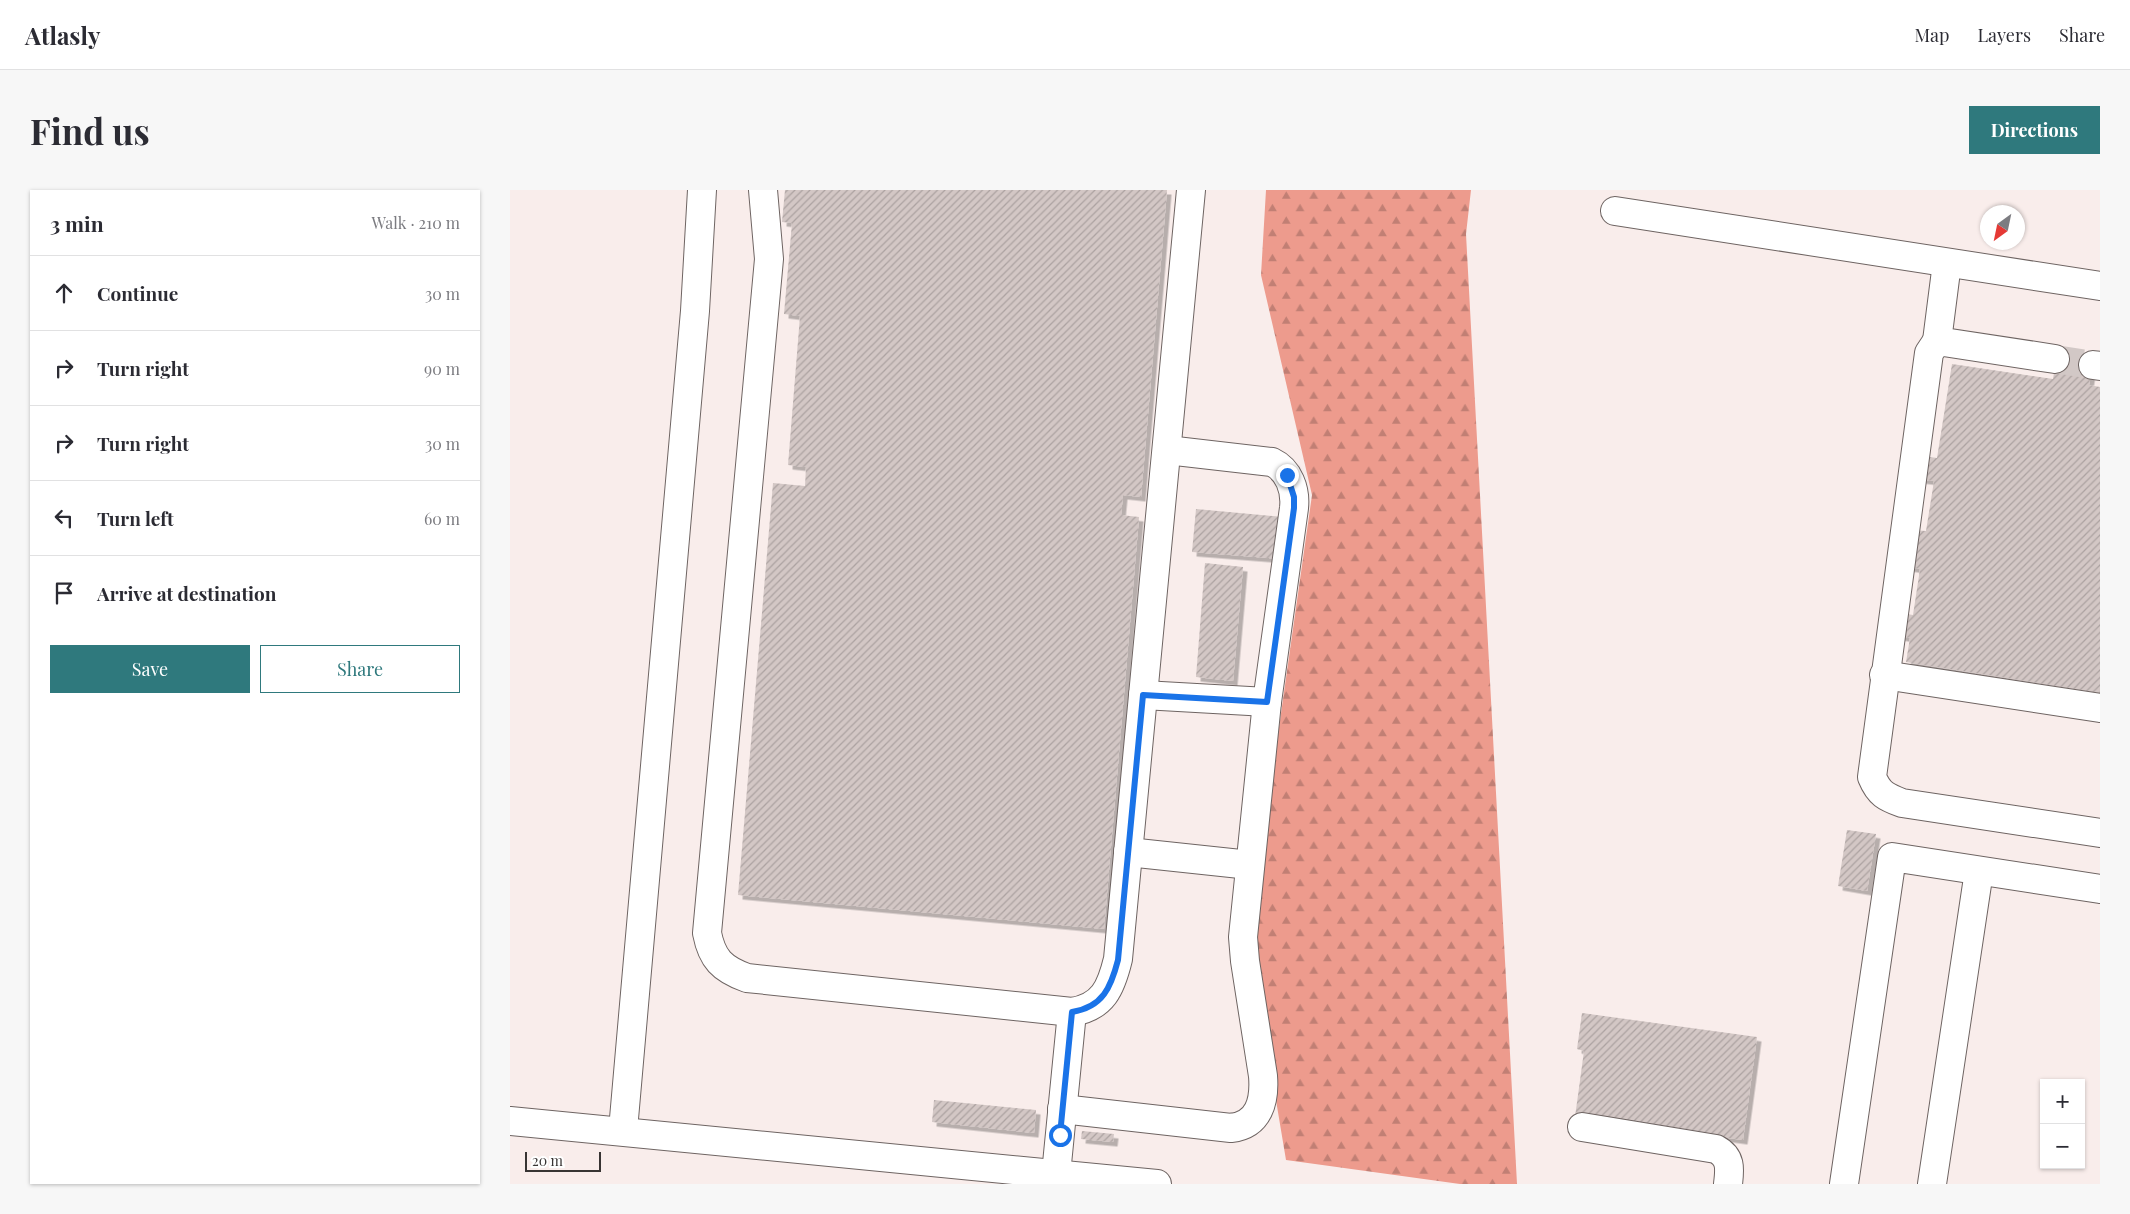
<!DOCTYPE html>
<html lang="en">
<head>
<meta charset="utf-8">
<style>
	:root { --surface:#fff; --page:#f7f7f7; --text:#2b2b33; --muted:#7c7c81; --line:#e1e1e2; --accent:#2f797d }
	body { margin:0; font-family:"Playfair Display",serif; background:var(--page); color:var(--text) }
	.controls { position:absolute; right:15px; bottom:15px; display:grid; overflow:hidden; border-radius:0px; box-shadow:0 1px 4px #0004 }
	.controls button { width:45px; height:45px; display:grid; place-items:center; padding:0; border:0; border-bottom:1px solid var(--line); background:var(--surface); color:var(--text); font:25px sans-serif }
	.compass { position:absolute; left:1470px; top:15px; width:45px; height:45px; border-radius:50%; background:var(--surface); box-shadow:0 1px 4px #0004; rotate:213deg }
	.scale { position:absolute; left:15px; bottom:12px; width:76px; box-sizing:border-box; padding-left:5px; border:2px solid #383433; border-top:0; font-size:14px; line-height:18px; white-space:nowrap; color:#383433; -webkit-text-stroke:4px #fff; paint-order:stroke }
	.stop { position:absolute; width:15px; height:15px; margin:-11px; border:4px solid #1a73e8; border-radius:50%; background:#fff }
	.stop.end { background:#1a73e8; border-color:#fff; box-shadow:0 1px 5px #0008 }
	.list { margin:0; padding:0; list-style:none }
	h2 { display:flex; justify-content:space-between; align-items:center; height:65px; margin:0; padding:0 20px; font-size:21px }
	h2 small { font-size:16px; font-weight:400; color:var(--muted) }
	.list li { display:grid; grid-template-columns:32px 1fr auto; gap:15px; align-items:center; box-sizing:border-box; height:75px; padding:0 20px; border-top:1px solid var(--line) }
	.list b { display:block; font-size:19px; white-space:nowrap }
	.list em { font-size:16px; font-style:normal; color:var(--muted) }
	.actions { display:flex; gap:10px; padding:15px 20px }
	.actions a { flex:1; padding:11px 0; border:1px solid var(--accent); border-radius:0px; text-align:center; font-size:18px; color:var(--accent) }
	.actions .main { background:var(--accent); color:#fff }
	.icon { flex:none; width:28px; height:28px; fill:none; stroke:currentColor; stroke-width:2; stroke-linecap:round; stroke-linejoin:round }
	.map { position:relative; flex:none; width:1590px; height:994px; overflow:hidden; border-radius:0px }
	header { display:flex; align-items:center; gap:30px; box-sizing:border-box; height:70px; padding:0 25px; background:var(--surface); border-bottom:1px solid var(--line) }
	header strong { font-size:24px }
	nav { display:flex; gap:28px; margin-inline-start:auto; font-size:18px }
	.intro { display:flex; align-items:center; justify-content:space-between; box-sizing:border-box; height:120px; padding:0 30px }
	h1 { margin:0; font-size:35px }
	.button { padding:12px 22px; border-radius:0px; background:var(--accent); color:#fff; font-size:18px; font-weight:700 }
	main { display:flex; gap:30px; padding:0 30px }
	aside { flex:1; background:var(--surface); border-radius:0px; box-shadow:0 1px 4px #0004 }
	.map>svg:first-child { display:block }
	.forest { fill:url(#forest-firs) }
	.building { fill:url(#building-hatch); filter:url(#shadow) }
	.lines { fill:none; stroke-linecap:round; stroke-linejoin:round }
	.minor-tunnel { stroke:#d2c8c6; stroke-width:28; stroke-dasharray:28 14; stroke-linecap:butt }
	.minor-casing { stroke:#6e6462; stroke-width:30 }
	.minor { stroke:#fff; stroke-width:28 }
	.route { stroke:#1a73e8; stroke-width:6 }
</style>
</head>
<body>
<header>
<strong>Atlasly</strong>
<nav><a>Map</a><a>Layers</a><a>Share</a></nav>
</header>
<div class="intro"><h1>Find us</h1><a class="button">Directions</a></div>
<main>
<aside>
<h2>3 min<small>Walk · 210 m</small></h2>
<ul class="list">
<li><svg class="icon" aria-label="ahead" viewBox="0 0 24 24"><path d="M12 20V5M6 11l6-6 6 6"/></svg><div><b>Continue</b></div><em>30 m</em></li>
<li><svg class="icon" aria-label="right" viewBox="0 0 24 24"><path d="M7 20v-9h11M14 6l5 5-5 5"/></svg><div><b>Turn right</b></div><em>90 m</em></li>
<li><svg class="icon" aria-label="right" viewBox="0 0 24 24"><path d="M7 20v-9h11M14 6l5 5-5 5"/></svg><div><b>Turn right</b></div><em>30 m</em></li>
<li><svg class="icon" aria-label="left" viewBox="0 0 24 24"><path d="M17 20v-9H6M10 6l-5 5 5 5"/></svg><div><b>Turn left</b></div><em>60 m</em></li>
<li><svg class="icon" aria-label="arrive" viewBox="0 0 24 24"><path d="M6 21V4h12l-3 4 3 4H6"/></svg><div><b>Arrive at destination</b></div></li>
</ul>
<div class="actions"><a class="main">Save</a><a>Share</a></div>
</aside>
<div class="map">
<svg width="1590" height="994" viewBox="0 0 1590 994">
	<defs>
		<pattern id="forest-firs" width="22" height="20" patternUnits="userSpaceOnUse" patternTransform="scale(1.25)"><rect width="22" height="20" fill="#ed9b8d"/><path d="M5 1l3.5 6h-7zM16 11l3.5 6h-7z" fill="#c17f74"/></pattern>
		<pattern id="building-hatch" width="6" height="6" patternUnits="userSpaceOnUse" patternTransform="scale(1.25)"><rect width="6" height="6" fill="#d3c7c5"/><path d="M-1 1l2-2M0 6l6-6M5 7l2-2" fill="none" stroke="#aca2a1"/></pattern>
		<filter id="shadow"><feDropShadow dx="4.5" dy="4.5" stdDeviation="0" flood-color="#0004"/></filter>
	</defs>
	<rect width="100%" height="100%" fill="#f9edeb"/>
	<!-- forest -->
	<path class="forest" d="M756,0H961L956,44L1007,994H950L776,970L739,749L802,305L751,85Z"/>
	<!-- building -->
	<g class="building">
		<path d="M275,0H657L631,307L613,305L611,325L629,327L594,739L228,705L263,293L295,296L296,277L278,275L290,126L274,124L282,33L272,32Z"/>
		<path d="M1547,164L1583,169L1579,195L1590,197V503L1396,472L1400,448L1388,446L1391,423L1403,425L1410,379L1397,377L1402,340L1416,341L1424,291L1409,289L1413,266L1427,268L1442,174L1543,189Z"/>
		<path d="M686,319L774,327L770,369L682,362Z"/>
		<path d="M695,373L733,377L723,491L686,487Z"/>
		<path d="M1337,640L1366,644L1357,701L1328,696Z"/>
		<path d="M1072,823L1247,847L1233,950L1065,927L1074,861L1067,859Z"/>
		<path d="M424,910L526,920L524,943L422,932Z"/>
		<path d="M572,941L604,944L603,952L571,949Z"/>
	</g>
	<g class="lines">
		<!-- minor-tunnel -->
		<path class="minor-tunnel" d="M1545,169L1583,175"/>
		<defs>
			<g id="minor">
				<path d="M253,0L259,69L197,743C202,769 212,779 237,788L562,822C593,817 601,798 608,769L681,0"/>
				<path d="M1105,21L1590,96"/>
				<path d="M1427,151L1437,73"/>
				<path d="M1545,169L1427,151L1419,163L1362,587C1369,604 1376,607 1392,613L1590,643"/>
				<path d="M1583,175L1590,176"/>
				<path d="M1374,485L1590,518"/>
				<path d="M633,505L757,512"/>
				<path d="M618,662L740,675"/>
				<path d="M552,919L721,938C749,935 755,911 753,886L735,771L733,747L757,512L784,318C786,300 779,280 762,272L657,260"/>
				<path d="M0,931L647,994"/>
				<path d="M1072,937L1206,959C1221,967 1220,978 1218,994"/>
				<path d="M113,940L185,121L192,0"/>
				<path d="M546,984L562,822"/>
				<path d="M1334,994L1382,667L1590,699"/>
				<path d="M1422,994L1469,681"/>
			</g>
		</defs>
		<!-- minor casing -->
		<use href="#minor" class="minor-casing"/>
		<!-- minor -->
		<use href="#minor" class="minor"/>
	</g>
	<g class="lines">
		<!-- route -->
		<path class="route" d="M550,945L562,822C593,817 601,797 608,770L633,505L757,512L784,318V307L777,285"/>
	</g>
</svg>
<div class="controls">
<button>+</button>
<button>−</button>
</div>
<svg class="compass" viewBox="-18 -18 36 36"><path d="M0-13l5 13h-10z" fill="#e53935"/><path d="M0 13l5-13h-10z" fill="#7c7c81"/></svg>
<div class="scale">20 m</div>
<div class="stop" style="left:550px;top:945px"></div>
<div class="stop end" style="left:777px;top:285px"></div>
</div>
</main>
</body>
</html>
